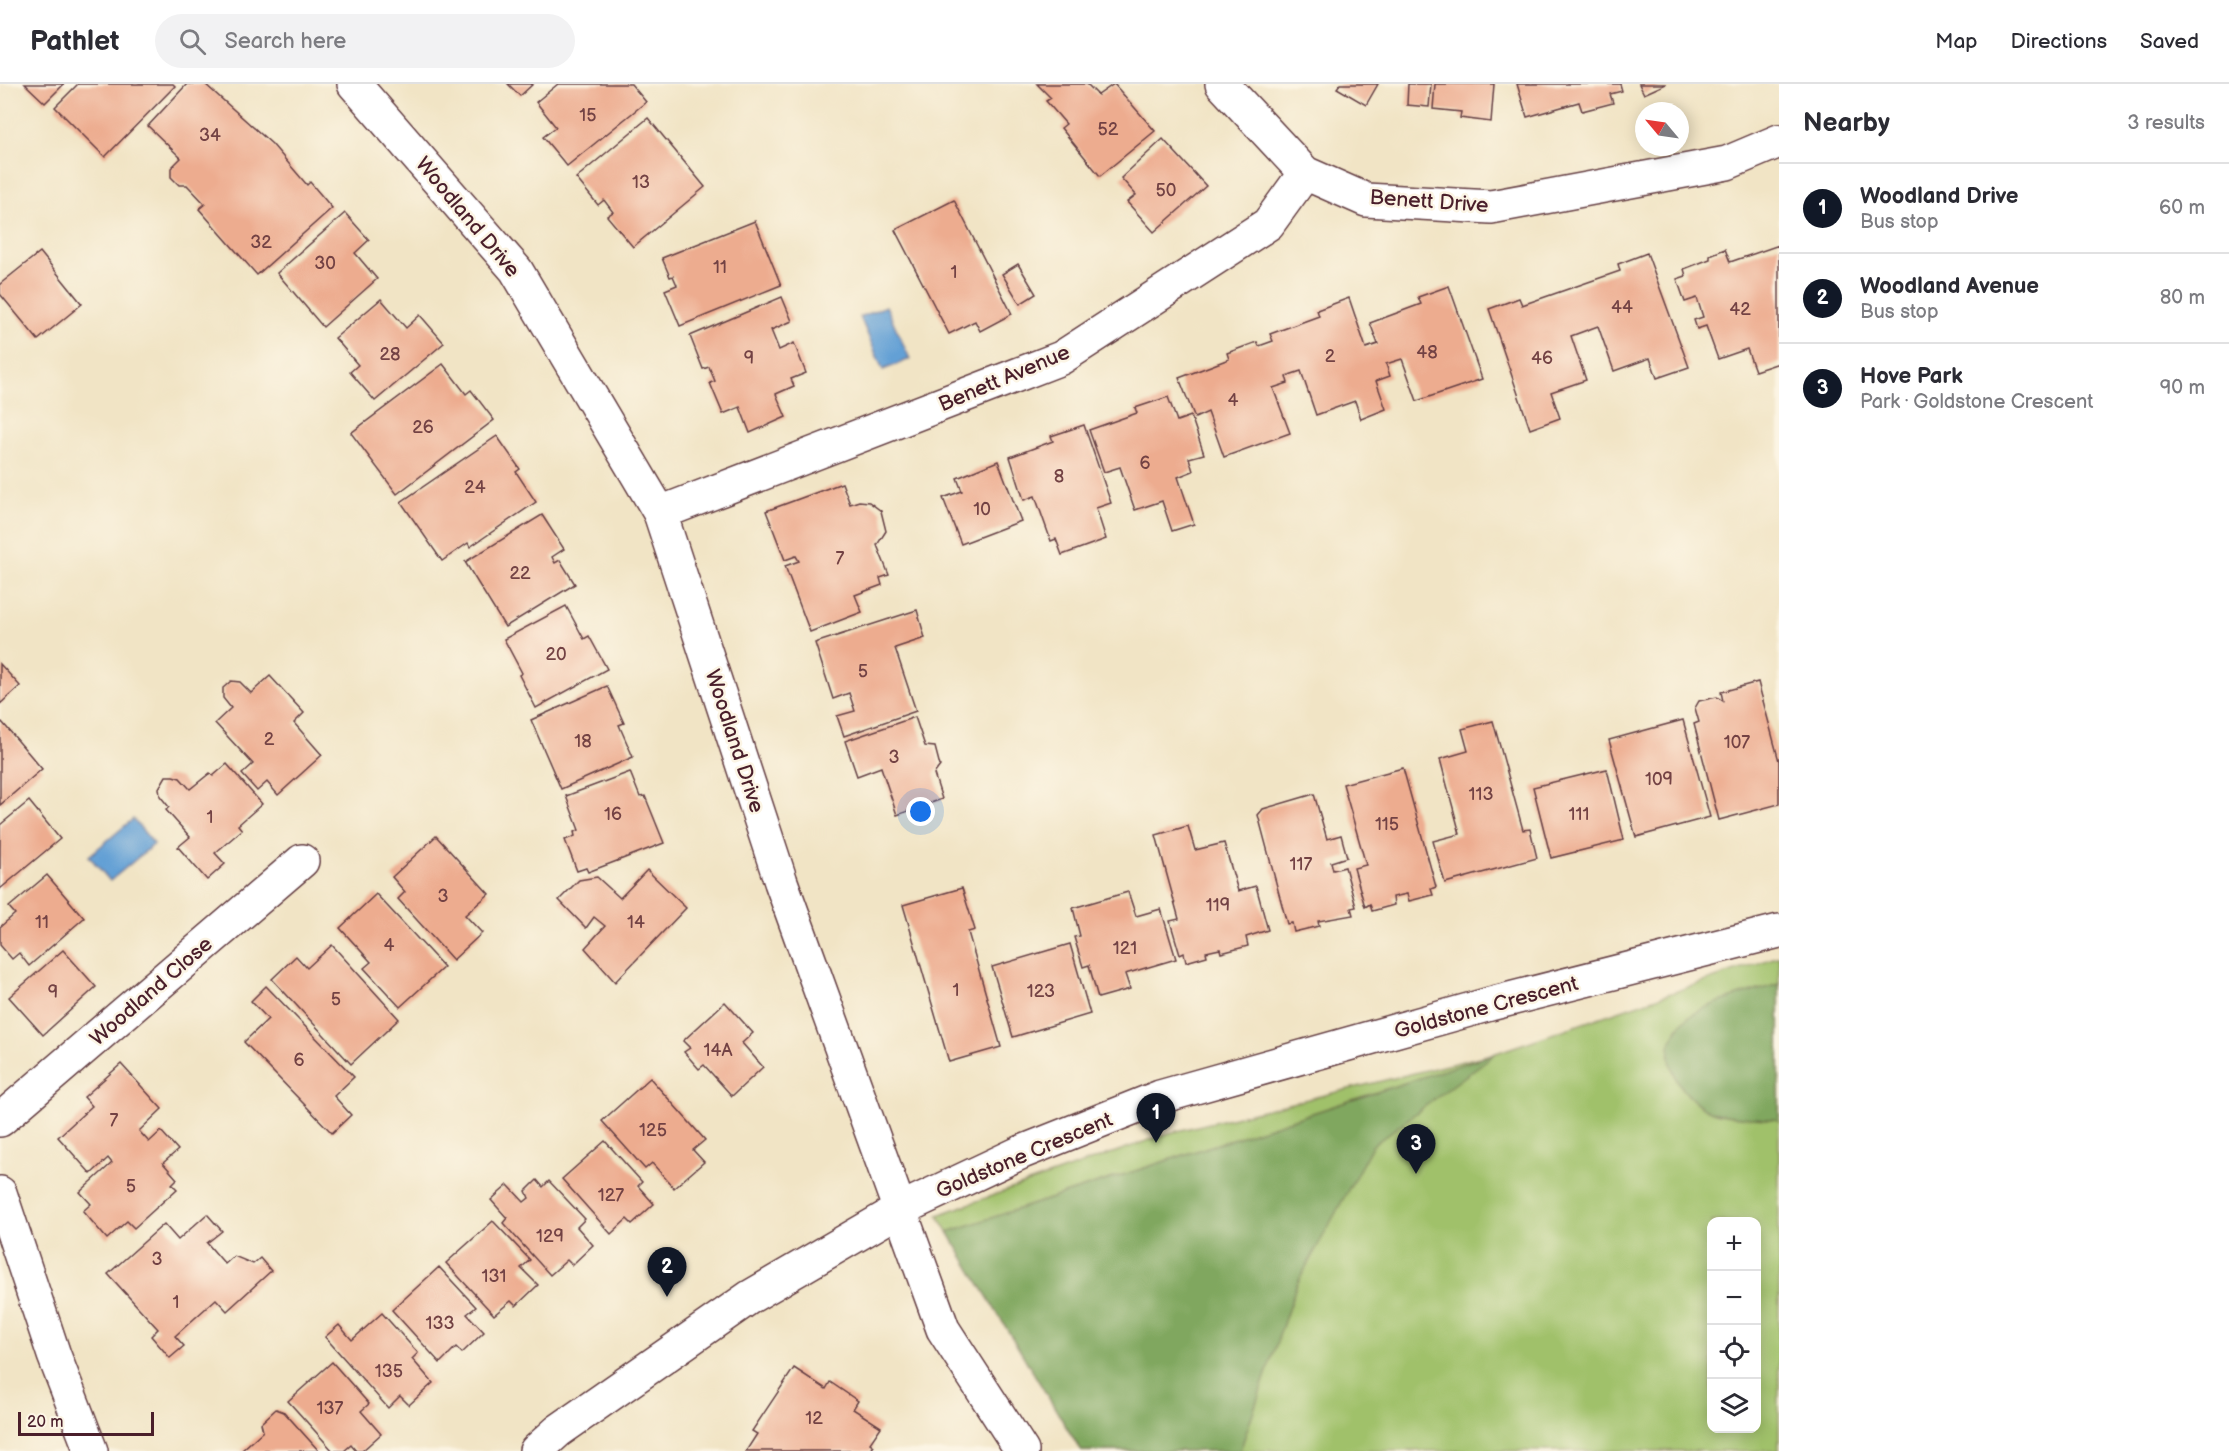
<!DOCTYPE html>
<html lang="en">
<head>
<meta charset="utf-8">
<style>
	:root { --surface:#fff; --page:#f2f2f3; --text:#2b2b33; --muted:#7c7c81; --line:#e1e1e2; --accent:#111827 }
	body { margin:0; font-family:"Balsamiq Sans",sans-serif; background:var(--page); color:var(--text) }
	.controls { position:absolute; right:18px; bottom:18px; display:grid; overflow:hidden; border-radius:12px; box-shadow:0 3px 15px #0003 }
	.controls button { width:54px; height:54px; display:grid; place-items:center; padding:0; border:0; border-bottom:2px solid var(--line); background:var(--surface); color:var(--text); font:30px sans-serif }
	.compass { position:absolute; left:1635px; top:18px; width:54px; height:54px; border-radius:50%; background:var(--surface); box-shadow:0 3px 15px #0003; rotate:299deg }
	.scale { position:absolute; left:18px; bottom:15px; width:136px; box-sizing:border-box; padding-left:6px; border:3px solid #4a1f2b; border-top:0; font-size:16px; line-height:21px; white-space:nowrap; color:#4a1f2b; -webkit-text-stroke:4px #fcf5e5; paint-order:stroke }
	.you { position:absolute; left:921px; top:728px; width:21px; height:21px; margin:-15px; border:4px solid #fff; border-radius:50%; background:#1a73e8; box-shadow:0 0 0 9px #1a73e833 }
	.badge { display:grid; place-items:center; width:39px; height:39px; border-radius:50%; background:var(--accent); color:#fff; font-size:20px; font-weight:700 }
	.pin { position:absolute; translate:-50% -50px; filter:drop-shadow(0 2px 3px #0008) }
	.pin::after { content:''; position:absolute; top:32px; width:21px; height:18px; background:inherit; clip-path:polygon(0 0,100% 0,50% 100%) }
	.list { margin:0; padding:0; list-style:none }
	h2 { display:flex; justify-content:space-between; align-items:center; height:78px; margin:0; padding:0 24px; font-size:26px }
	h2 small { font-size:20px; font-weight:400; color:var(--muted) }
	.list li { display:grid; grid-template-columns:39px 1fr auto; gap:18px; align-items:center; box-sizing:border-box; height:90px; padding:0 24px; border-top:2px solid var(--line) }
	.list b { display:block; font-size:22px; white-space:nowrap }
	.list p { margin:0; font-size:20px; white-space:nowrap; color:var(--muted) }
	.list em { font-size:20px; font-style:normal; color:var(--muted) }
	.icon { flex:none; width:33px; height:33px; fill:none; stroke:currentColor; stroke-width:2; stroke-linecap:round; stroke-linejoin:round }
	.map { position:relative; flex:none; width:1779px; height:1367px; overflow:hidden }
	header { display:flex; align-items:center; gap:36px; box-sizing:border-box; height:84px; padding:0 30px; background:var(--surface); border-bottom:2px solid var(--line) }
	header strong { font-size:28px }
	nav { display:flex; gap:33px; margin-inline-start:auto; font-size:21px }
	.search { width:420px; height:54px; background:var(--page); display:flex; align-items:center; gap:15px; box-sizing:border-box; padding:0 21px; border-radius:33px; color:var(--muted); font-size:22px }
	main { display:flex }
	aside { flex:1; background:var(--surface) }
	.map>svg:first-child { display:block }
	.green { fill:#a0c16a; stroke:#75704a; stroke-width:1.5; fill-rule:evenodd }
	.forest { fill:#80a75e; stroke:#656344; stroke-width:1.5 }
	.water { fill:#64a0d5; stroke:#576080; stroke-width:1.5 }
	.building { fill:#edac8f }
	.lines { fill:none; stroke-linecap:round; stroke-linejoin:round }
	.minor-casing { stroke:#633d42; stroke-width:36 }
	.minor { stroke:#fff; stroke-width:33 }
	.labels { text-anchor:middle; stroke-width:5; stroke-linejoin:round; paint-order:stroke }
	.number-label { font-size:18px; fill:#734244 }
	.street-label { font-size:21px; fill:#4a1f2b; stroke:#fcf5e5 }
</style>
</head>
<body>
<header>
<strong>Pathlet</strong>
<div class="search"><svg class="icon" aria-label="search" viewBox="0 0 24 24"><circle cx="10" cy="10" r="6"/><path d="M15 15l6 6"/></svg>Search here</div>
<nav><a>Map</a><a>Directions</a><a>Saved</a></nav>
</header>
<main>
<div class="map">
<svg width="1779" height="1367" viewBox="0 0 1779 1367">
	<rect width="100%" height="100%" fill="#fcf5e5"/>
	<filter id="ink" filterUnits="userSpaceOnUse"><feTurbulence type="fractalNoise" baseFrequency=".0167" numOctaves="2"/><feDisplacementMap in="SourceGraphic" scale="12" xChannelSelector="R" yChannelSelector="G"/><feConvolveMatrix kernelMatrix="1 2 1 2 8 2 1 2 1" color-interpolation-filters="sRGB"/></filter>
	<filter id="wash" filterUnits="userSpaceOnUse"><feTurbulence type="fractalNoise" baseFrequency=".008" numOctaves="4" result="noise"/><feDisplacementMap in="SourceGraphic" scale="24" xChannelSelector="R" yChannelSelector="G"/><feGaussianBlur stdDeviation="1.35" result="paint"/><feColorMatrix in="noise" values="0 0 0 0 0 0 0 0 0 0 0 0 0 0 0 0 0 1.4 0 .05"/><feComposite in="paint" operator="in"/></filter>
	<g filter="url(#wash)">
		<rect width="100%" height="100%" fill="#f1e4c5"/>
		<!-- green -->
		<path class="green" d="M1779,872V1367H1081L938,1131L1169,1049L1496,969ZM1712,1138H1756V1344H1712Z"/>
		<!-- forest -->
		<g class="forest">
			<path d="M1779,900V1036C1761,1034 1725,1034 1710,1027C1677,1011 1653,967 1684,937C1702,919 1754,908 1779,900Z"/>
			<path d="M1496,969L1372,1062L1296,1202L1240,1367H1081L948,1148Z"/>
		</g>
		<!-- water -->
		<g class="water">
			<path d="M886,222L910,275L883,286L860,233Z"/>
			<path d="M133,735L154,760L110,797L89,772Z"/>
		</g>
		<g id="blocks">
			<!-- building -->
			<g class="building">
				<path d="M25,0H64L45,19Z"/>
				<path d="M78,0H173L175,2L105,73L55,23Z"/>
				<path d="M187,0H205L272,60L307,101L310,98L332,124L257,191L199,125L205,120L187,101H179L171,93V84L181,74L148,42Z"/>
				<path d="M508,0H533L520,12Z"/>
				<path d="M558,0H631L646,18L567,82L543,53L556,43L536,18Z"/>
				<path d="M1037,0H1087L1098,11L1114,0L1155,47L1100,92L1061,44L1066,40L1046,17L1051,14Z"/>
				<path d="M1340,0H1378L1366,21L1337,4Z"/>
				<path d="M1408,0H1431L1429,23L1407,21Z"/>
				<path d="M1435,0H1494L1491,38L1460,34L1461,28L1433,25Z"/>
				<path d="M1517,0H1620L1622,7L1610,10L1613,19L1582,27L1579,18L1527,33Z"/>
				<path d="M1639,0H1666L1644,10Z"/>
				<path d="M648,34L705,103L633,163L607,132L613,128L604,116L598,121L576,94Z"/>
				<path d="M1163,55L1206,102L1154,148L1127,118L1136,111L1121,94Z"/>
				<path d="M954,116L1012,230L980,247L975,237L949,250L895,146Z"/>
				<path d="M345,129L369,156L355,169L377,195L323,243L277,189Z"/>
				<path d="M755,137L781,201L680,242L665,206L677,201L673,192L670,193L662,174Z"/>
				<path d="M1779,161V279L1755,287L1747,265L1718,275L1706,242L1697,245L1694,236L1703,233L1697,214L1685,218L1677,195L1686,192L1684,185L1710,175V171L1725,165L1730,178Z"/>
				<path d="M40,168L82,220L38,256L0,210V200Z"/>
				<path d="M1647,169L1689,283L1657,294L1650,274L1614,287L1598,242L1571,252L1586,296L1551,308L1560,334L1530,345L1489,225L1519,214L1522,221L1620,187L1618,180Z"/>
				<path d="M1018,180L1036,210L1020,220L1002,190Z"/>
				<path d="M1449,202L1482,295L1417,317L1402,275L1386,280L1390,292L1376,297L1386,325L1361,335L1355,317L1316,331L1301,287L1286,292L1288,299L1273,304L1290,349L1224,373L1208,328L1195,334L1179,294L1229,275L1227,269L1257,258L1259,262L1273,257L1270,250L1319,232L1317,226L1349,214L1366,264L1378,260L1370,239L1421,220L1418,213Z"/>
				<path d="M782,213L792,237L771,246L779,266L794,259L806,289L791,295L794,302L776,310L786,333L750,349L740,323L723,330L710,299L715,297L709,283L703,285L690,252Z"/>
				<path d="M381,215L406,244L420,231L444,259L375,317L350,288L358,281L335,254Z"/>
				<path d="M443,280L466,310L471,306L494,336L397,410L351,349Z"/>
				<path d="M1168,313L1177,337L1191,332L1204,370L1189,374L1193,387L1178,393L1194,440L1172,447L1162,417L1135,426L1120,383L1104,388L1089,346L1137,329L1135,324Z"/>
				<path d="M1084,341L1111,419L1096,424L1106,455L1062,471L1056,455L1051,457L1035,412L1024,416L1010,373L1053,357L1051,352Z"/>
				<path d="M497,352L520,385L516,388L536,418L470,463L468,459L442,477L401,418Z"/>
				<path d="M998,377L1021,437L961,460L943,414L962,407L957,394Z"/>
				<path d="M842,399L850,420L859,417L869,418L881,427L886,447L877,461L889,491L880,494L882,501L855,511L862,528L810,548L785,482L799,477L796,472L785,476L766,427Z"/>
				<path d="M542,431L564,465L552,473L555,479L560,476L575,500L505,543L465,478Z"/>
				<path d="M566,522L584,555L589,552L607,585L536,624L519,591L522,589L504,555Z"/>
				<path d="M917,526L925,554L895,564L916,627L844,652L837,632L855,627L849,609L833,615L815,559Z"/>
				<path d="M0,580L20,602L0,620Z"/>
				<path d="M270,592L304,629L294,639L322,671L278,711L267,698L257,707L242,690L253,680L215,639L231,624L223,614V604L231,597L240,598L251,609Z"/>
				<path d="M1758,598L1779,677V720L1719,736L1694,640L1699,638L1695,624L1699,617L1717,613L1723,617L1721,608Z"/>
				<path d="M607,602L624,639L619,641L633,673L561,705L531,636Z"/>
				<path d="M915,633L925,662L935,663L940,682L934,690L942,715L897,731L881,683L857,692L845,657Z"/>
				<path d="M1683,636L1710,733L1636,753L1609,656Z"/>
				<path d="M1493,637L1523,746L1530,745L1537,774L1445,799L1433,757L1460,750L1440,675L1468,667L1462,645Z"/>
				<path d="M2,638L42,685L0,721V640Z"/>
				<path d="M227,680L262,720L238,741L242,746L215,769L225,780L207,796L178,763L190,753L166,726L169,723L160,712L159,704L166,692H173L180,694L190,705L210,689L213,692Z"/>
				<path d="M1403,684L1436,803L1431,805L1433,811L1409,817L1407,810L1393,813L1394,821L1372,827L1370,820L1365,823L1354,784L1366,781L1343,700Z"/>
				<path d="M1607,685L1624,756L1551,774L1533,703Z"/>
				<path d="M630,688L640,713L645,712L664,759L588,788L586,784L577,787L565,756L575,752L574,748L579,746L566,712Z"/>
				<path d="M1314,710L1327,755L1341,751L1347,773L1331,778L1333,786L1345,783L1356,823L1351,824L1353,831L1318,837L1319,842L1294,848L1292,839L1287,840L1258,731L1263,725Z"/>
				<path d="M29,717L60,755L0,805V741Z"/>
				<path d="M1188,742L1195,766L1224,759L1238,807L1256,802L1268,846L1246,853L1248,862L1221,869L1220,865L1206,868L1207,872L1186,878L1184,869L1180,871L1170,837L1179,835L1156,751Z"/>
				<path d="M436,752L489,810L465,831L482,849L453,876L398,815L405,808L392,793Z"/>
				<path d="M647,786L686,824L615,898L585,864L605,842L594,833L586,844L559,816L579,796L597,793L620,814Z"/>
				<path d="M47,791L84,834L29,882L19,869L12,875L0,861V843L15,830L9,823Z"/>
				<path d="M962,804L975,846L968,848L1001,963L949,978L903,821Z"/>
				<path d="M1128,808L1136,832L1161,825L1176,875L1125,890L1130,905L1098,914L1089,881L1083,883L1074,853L1080,852L1073,824Z"/>
				<path d="M376,810L444,883L400,923L364,884L371,878L340,844Z"/>
				<path d="M1070,860L1090,930L1013,953L992,883Z"/>
				<path d="M332,861L399,935L351,980L272,895L296,872L307,884Z"/>
				<path d="M63,866L96,903L43,951L9,913Z"/>
				<path d="M266,902L354,993L334,1012L351,1031L332,1049L244,958L268,935L251,917Z"/>
				<path d="M725,918L753,949L742,959L763,983L732,1012L704,981L699,985L684,968L690,964L683,957Z"/>
				<path d="M121,980L162,1025L139,1047L149,1058L161,1047L178,1066L163,1079L177,1095L172,1100L177,1105L134,1144L127,1137L107,1155L83,1127L91,1120L80,1108L112,1079L108,1074L91,1090L58,1053L92,1022L84,1013Z"/>
				<path d="M650,994L705,1056L693,1066L704,1078L674,1104L652,1079L645,1085L602,1037Z"/>
				<path d="M605,1057L642,1098L638,1102L654,1120L632,1140L627,1135L611,1150L562,1095Z"/>
				<path d="M537,1096L543,1103L549,1097L585,1135L577,1143L593,1161L572,1181L567,1176L550,1191L503,1139L507,1134L491,1116L508,1101L524,1118L529,1114L526,1107Z"/>
				<path d="M207,1130L222,1147L207,1159L225,1180L234,1172L253,1180L260,1174L271,1187L227,1227L216,1215L175,1252L184,1262L170,1274L151,1252L158,1245L108,1190L164,1140L178,1156Z"/>
				<path d="M493,1137L530,1176L521,1184L538,1201L516,1222L511,1217L494,1231L446,1179Z"/>
				<path d="M439,1183L476,1223L467,1230L484,1248L462,1269L456,1263L440,1279L392,1226Z"/>
				<path d="M382,1229L418,1269L412,1275L433,1299L409,1321L400,1312L388,1324L325,1253L339,1241L352,1256Z"/>
				<path d="M332,1278L369,1320L361,1327L381,1350L362,1367H356L351,1361L344,1367H333L288,1317Z"/>
				<path d="M794,1284L826,1305L830,1298L858,1317L853,1325L881,1343L870,1359L874,1362L870,1367H746L757,1350L752,1347Z"/>
				<path d="M276,1325L284,1328L319,1367H241L263,1347L261,1339Z"/>
			</g>
		</g>
	</g>
	<g filter="url(#ink)">
		<use href="#blocks" fill-opacity="0" stroke="#633d42" stroke-width="1.5"/>
		<g class="lines">
			<defs>
				<g id="minor">
					<path d="M354,0L516,186L660,429L781,798L943,1245L1022,1367"/>
					<path d="M1222,0L1305,89L1366,116L1491,123L1727,79L1779,57"/>
					<path d="M660,429L1061,274L1268,140L1305,89"/>
					<path d="M0,1036L302,777"/>
					<path d="M0,1109L54,1271L91,1367"/>
					<path d="M536,1367L558,1347L750,1213L901,1125L1022,1068L1160,1013L1490,920L1779,847"/>
				</g>
			</defs>
			<!-- minor casing -->
			<use href="#minor" class="minor-casing"/>
			<!-- minor -->
			<use href="#minor" class="minor"/>
		</g>
	</g>
	<g class="labels">
		<!-- number labels -->
		<g class="number-label">
			<text x="588" y="37">15</text>
			<text x="1108" y="51">52</text>
			<text x="210" y="57">34</text>
			<text x="641" y="104">13</text>
			<text x="1166" y="112">50</text>
			<text x="261" y="164">32</text>
			<text x="325" y="185">30</text>
			<text x="720" y="189">11</text>
			<text x="954" y="194">1</text>
			<text x="1622" y="229">44</text>
			<text x="1740" y="231">42</text>
			<text x="1427" y="274">48</text>
			<text x="390" y="276">28</text>
			<text x="1330" y="278">2</text>
			<text x="749" y="280">9</text>
			<text x="1542" y="280">46</text>
			<text x="1233" y="322">4</text>
			<text x="423" y="349">26</text>
			<text x="1145" y="385">6</text>
			<text x="1059" y="398">8</text>
			<text x="475" y="409">24</text>
			<text x="982" y="431">10</text>
			<text x="840" y="480">7</text>
			<text x="520" y="495">22</text>
			<text x="556" y="576">20</text>
			<text x="863" y="593">5</text>
			<text x="269" y="661">2</text>
			<text x="583" y="663">18</text>
			<text x="1737" y="664">107</text>
			<text x="894" y="679">3</text>
			<text x="1659" y="701">109</text>
			<text x="1481" y="716">113</text>
			<text x="613" y="736">16</text>
			<text x="1579" y="736">111</text>
			<text x="210" y="739">1</text>
			<text x="1387" y="746">115</text>
			<text x="1301" y="786">117</text>
			<text x="443" y="818">3</text>
			<text x="1218" y="827">119</text>
			<text x="42" y="844">11</text>
			<text x="636" y="844">14</text>
			<text x="389" y="867">4</text>
			<text x="1125" y="870">121</text>
			<text x="956" y="912">1</text>
			<text x="1041" y="913">123</text>
			<text x="53" y="914">9</text>
			<text x="336" y="921">5</text>
			<text x="718" y="972">14A</text>
			<text x="299" y="982">6</text>
			<text x="114" y="1042">7</text>
			<text x="653" y="1052">125</text>
			<text x="131" y="1108">5</text>
			<text x="611" y="1117">127</text>
			<text x="550" y="1158">129</text>
			<text x="157" y="1181">3</text>
			<text x="494" y="1198">131</text>
			<text x="176" y="1224">1</text>
			<text x="440" y="1245">133</text>
			<text x="389" y="1293">135</text>
			<text x="330" y="1330">137</text>
			<text x="814" y="1340">12</text>
		</g>
		<!-- street labels -->
		<g class="street-label">
			<text transform="translate(1429 117) rotate(4)" y="7">Benett Drive</text>
			<text transform="translate(468 133) rotate(50)" y="7">Woodland Drive</text>
			<text transform="translate(1004 294) rotate(-23)" y="7">Benett Avenue</text>
			<text transform="translate(735 657) rotate(72)" y="7">Woodland Drive</text>
			<text transform="translate(151 907) rotate(-41)" y="7">Woodland Close</text>
			<text transform="translate(1486 923) rotate(-15)" y="7">Goldstone Crescent</text>
			<text transform="translate(1024 1071) rotate(-23)" y="7">Goldstone Crescent</text>
		</g>
	</g>
</svg>
<div class="controls">
<button>+</button>
<button>−</button>
<button><svg class="icon" aria-label="locate" viewBox="0 0 24 24"><circle cx="12" cy="12" r="6"/><path d="M12 2v4M12 18v4M2 12h4M18 12h4"/></svg></button>
<button><svg class="icon" aria-label="layers" viewBox="0 0 24 24"><path d="M12 4l9 5-9 5-9-5zM3 14l9 5 9-5"/></svg></button>
</div>
<svg class="compass" viewBox="-18 -18 36 36"><path d="M0-13l5 13h-10z" fill="#e53935"/><path d="M0 13l5-13h-10z" fill="#7c7c81"/></svg>
<div class="scale">20 m</div>
<div class="you"></div>
<div class="pin badge" style="left:1156px;top:1059px">1</div>
<div class="pin badge" style="left:667px;top:1213px">2</div>
<div class="pin badge" style="left:1416px;top:1090px">3</div>
</div>
<aside>
<h2>Nearby<small>3 results</small></h2>
<ul class="list">
<li><span class="badge">1</span><div><b>Woodland Drive</b><p>Bus stop</p></div><em>60 m</em></li>
<li><span class="badge">2</span><div><b>Woodland Avenue</b><p>Bus stop</p></div><em>80 m</em></li>
<li><span class="badge">3</span><div><b>Hove Park</b><p>Park · Goldstone Crescent</p></div><em>90 m</em></li>
</ul>
</aside>
</main>
</body>
</html>
